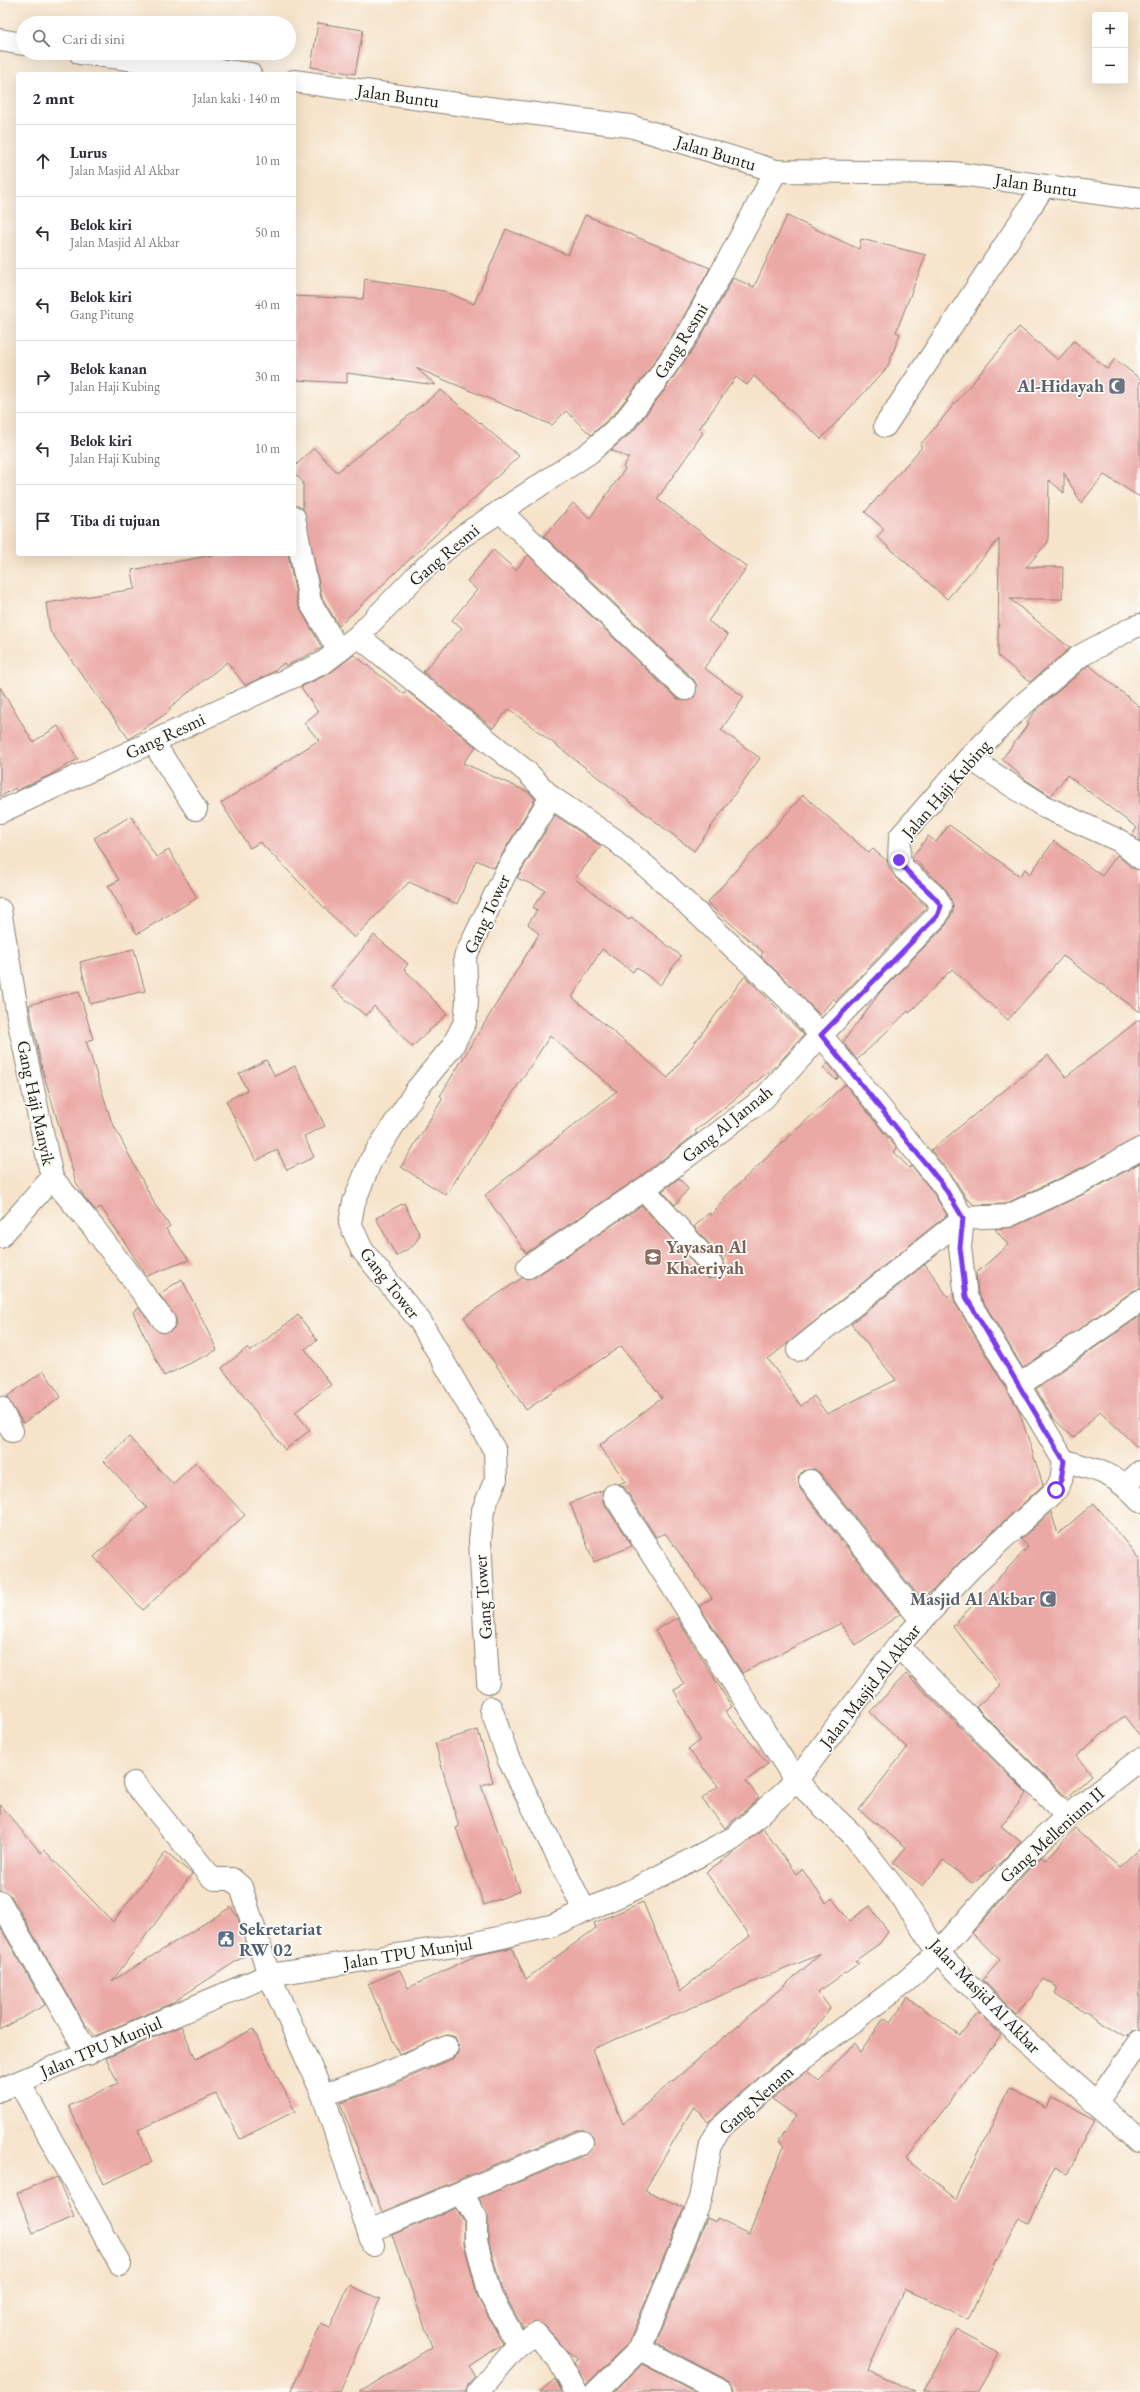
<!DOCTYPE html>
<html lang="id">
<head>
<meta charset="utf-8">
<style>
	:root { --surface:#fff; --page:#f2f2f3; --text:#2b2b33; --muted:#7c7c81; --line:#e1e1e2 }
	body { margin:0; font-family:"EB Garamond",serif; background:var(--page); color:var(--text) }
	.controls { position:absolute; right:12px; top:12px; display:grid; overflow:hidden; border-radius:4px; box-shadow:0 4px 16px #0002 }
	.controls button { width:36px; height:36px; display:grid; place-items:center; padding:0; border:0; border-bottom:1px solid var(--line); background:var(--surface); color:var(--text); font:20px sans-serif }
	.stop { position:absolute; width:12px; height:12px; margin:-9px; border:3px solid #7c3aed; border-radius:50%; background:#fff }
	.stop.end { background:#7c3aed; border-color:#fff; box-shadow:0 1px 4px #0008 }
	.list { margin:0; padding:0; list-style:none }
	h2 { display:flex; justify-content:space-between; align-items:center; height:52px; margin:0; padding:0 16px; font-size:17px }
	h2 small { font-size:13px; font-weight:400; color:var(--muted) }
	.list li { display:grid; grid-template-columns:26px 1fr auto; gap:12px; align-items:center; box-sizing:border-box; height:72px; padding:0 16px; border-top:1px solid var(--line) }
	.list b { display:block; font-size:15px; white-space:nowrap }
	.list p { margin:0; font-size:13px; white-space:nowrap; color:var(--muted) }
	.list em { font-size:13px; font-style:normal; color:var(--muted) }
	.icon { flex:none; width:22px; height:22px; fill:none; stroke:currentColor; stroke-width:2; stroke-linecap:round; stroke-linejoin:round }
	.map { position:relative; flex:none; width:1140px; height:2392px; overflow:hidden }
	.search { position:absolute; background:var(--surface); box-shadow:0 4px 16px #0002; left:16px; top:16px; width:280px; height:44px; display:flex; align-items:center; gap:10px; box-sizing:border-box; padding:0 14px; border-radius:22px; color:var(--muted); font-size:15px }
	.panel { position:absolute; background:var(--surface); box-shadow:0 4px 16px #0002; left:16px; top:72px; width:280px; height:484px; border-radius:4px }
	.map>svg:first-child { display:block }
	.building { fill:#eba9a5; fill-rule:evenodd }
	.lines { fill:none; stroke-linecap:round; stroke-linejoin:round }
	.minor-casing { stroke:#898073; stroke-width:24 }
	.minor { stroke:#fff; stroke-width:22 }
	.route { stroke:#7c3aed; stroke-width:5 }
	.labels { text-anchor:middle; stroke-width:3.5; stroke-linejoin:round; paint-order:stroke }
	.street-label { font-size:18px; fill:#1c1c1c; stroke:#fdfcf7 }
	.worship-label { font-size:18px; font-weight:bold; fill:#5b616d; stroke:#fdfcf7; text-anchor:end }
	.education-label { font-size:18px; font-weight:bold; fill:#785e54; stroke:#fdfcf7; text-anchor:start }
	.service-label { font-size:18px; font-weight:bold; fill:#4e5e75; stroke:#fdfcf7; text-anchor:start }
</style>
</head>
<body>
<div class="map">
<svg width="1140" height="2392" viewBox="0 0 1140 2392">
	<rect width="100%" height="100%" fill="#fdfcf7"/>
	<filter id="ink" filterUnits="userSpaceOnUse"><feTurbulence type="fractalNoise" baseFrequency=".025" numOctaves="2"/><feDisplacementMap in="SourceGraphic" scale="8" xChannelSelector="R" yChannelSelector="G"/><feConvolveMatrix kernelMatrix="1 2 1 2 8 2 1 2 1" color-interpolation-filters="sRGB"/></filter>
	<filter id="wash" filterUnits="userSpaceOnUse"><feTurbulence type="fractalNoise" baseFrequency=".012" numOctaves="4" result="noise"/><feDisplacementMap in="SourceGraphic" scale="16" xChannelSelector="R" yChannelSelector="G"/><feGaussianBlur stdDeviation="0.9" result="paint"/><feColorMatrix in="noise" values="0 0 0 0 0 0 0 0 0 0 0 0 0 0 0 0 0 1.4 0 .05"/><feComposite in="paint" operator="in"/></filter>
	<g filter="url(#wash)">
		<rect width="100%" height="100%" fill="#f6e3ca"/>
		<g id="blocks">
			<!-- building -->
			<g class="building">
				<path d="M318,23L363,30L355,74L311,67Z"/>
				<path d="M585,215L710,268L679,325L646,374L615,413L591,435L566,411L552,425L416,368L436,385L347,373V383L294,380V296L363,299L365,279L444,291L474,304L506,229L568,255Z"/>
				<path d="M787,216L859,249L861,239L926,255L896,332L900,334L887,368L821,439L754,376L747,385L736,377L699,429L703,433L657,499L747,567L708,621L728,635L704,668L744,697L721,730L760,758L694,851L509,709L493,728L423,672L462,628L452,620L477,590L467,581L493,550L516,570L528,555L676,698L688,701L694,697L697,686L694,680L544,536L573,503L590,518L625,469L623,467L629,458L611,450L634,430L666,388L701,337L733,278L754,287Z"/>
				<path d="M1019,327L1058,360L1074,341L1107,369L1115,359L1140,379V497L1104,475L1081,503L1064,473V493L1049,480L1048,542L1026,567H1063L1062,599H1010L1070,648L1030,682L998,656L999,539L947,599L877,537L884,529L865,512L922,447L920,445Z"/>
				<path d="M441,390L519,456L339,626L322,598L303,509V482L294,473V467L314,448L337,472Z"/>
				<path d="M218,554H288L298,605L322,648L286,666L284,663L270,674L245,685L227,662L169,708L171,710L129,739L50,631L46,603L135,589L132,570Z"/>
				<path d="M354,655L404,694L407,691L476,747L463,763L530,793L535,799L494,868L476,860L457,904L409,882L354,938L260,842L250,848L221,803L319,740L304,723L318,712L301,687L330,673Z"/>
				<path d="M1089,665L1140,707V842L1132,835L1137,828L1067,775L1051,796L1026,780L1002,759L1029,723L1027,722L1036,710Z"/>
				<path d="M0,687L33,742L58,726L78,759L50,775L16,791L15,788L0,797Z"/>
				<path d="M803,795L869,853L873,849L887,861L896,878L927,907L836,1001L833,998L820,1015L761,956L763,952L707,903Z"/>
				<path d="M555,815L601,846L575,879L629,920L631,917L681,956L660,985L636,967L633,972L602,949L572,997L668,1078L745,976L804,1035L777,1065L695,1131L697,1133L637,1179L526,1253L485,1195L617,1091L550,1036L446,1195L401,1167L443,1098L440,1096L539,934L528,924L537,910L533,907L545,890L517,878Z"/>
				<path d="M131,816L156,857L169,850L197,898L137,934L108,886L119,880L94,838Z"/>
				<path d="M949,825L1020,876L1025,869L1030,874L1054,841L1102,876L1117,855L1132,868L1140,870V1012L1063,956L1008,1020L952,969L909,1013L908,1011L857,1060L843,1042L881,991L946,925L953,911V905L947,891L912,857L928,836L936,842Z"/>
				<path d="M374,935L408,964L404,969L447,1014L412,1047L374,1006L366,1016L331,987Z"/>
				<path d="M134,949L145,991L90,1004L80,962Z"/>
				<path d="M79,991L93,1039L86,1041L111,1120L155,1205L170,1226L166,1229L189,1260L147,1276L101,1207L95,1210L84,1197L76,1182L42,1069L29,1005Z"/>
				<path d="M1140,1019V1137L1075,1171L1005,1204L974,1205L969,1200L968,1201L953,1177L931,1150L1048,1055L1066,1077Z"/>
				<path d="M266,1060L275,1076L295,1066L325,1126L304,1136L314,1157L287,1170L277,1150L256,1161L226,1101L247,1090L239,1074Z"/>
				<path d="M828,1063L839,1077L836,1080L823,1068Z"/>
				<path d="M845,1084L897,1149L894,1152L909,1168L912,1166L933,1192L947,1215L768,1359L801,1406L814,1396L827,1414L896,1380L851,1324L925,1264L948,1297L953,1293L955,1303L1019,1410L1043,1485L962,1560L933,1590L921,1599L820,1473L814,1469L803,1471L798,1477L800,1489L900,1614L856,1645L841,1623L742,1673L699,1606L712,1598L665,1533L656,1537L625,1488L619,1484L626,1481L599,1446L662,1398L621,1346L526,1410L464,1317L522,1278L528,1279L535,1277L642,1205L704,1275L709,1279L721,1277L725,1271L723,1259L694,1227L709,1213L711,1216L726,1196Z"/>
				<path d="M1140,1163V1289L1133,1291L1023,1368L978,1293L976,1273L1008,1245L995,1229L1013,1227L1086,1193Z"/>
				<path d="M679,1178L688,1189L675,1205L662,1191Z"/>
				<path d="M404,1203L420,1235L413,1246L396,1256L376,1218Z"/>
				<path d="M182,1279L217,1350L164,1376L133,1312L139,1308L159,1332L171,1331L176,1325V1319L159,1294Z"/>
				<path d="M298,1315L317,1340L305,1349L331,1385L295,1412L310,1430L285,1450L222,1368L247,1348L250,1352Z"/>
				<path d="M1140,1316V1450L1100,1411L1074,1438L1052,1417L1036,1389Z"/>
				<path d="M44,1371L61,1397L23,1423L6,1397Z"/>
				<path d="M129,1437L173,1484L196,1462L245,1515L143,1610L94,1557L147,1508L104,1461Z"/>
				<path d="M603,1490V1502L632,1546L594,1562L570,1503Z"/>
				<path d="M1094,1503L1140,1560V1736L1124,1716L1076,1756L1092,1775L1067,1798L976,1707L1000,1686L953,1626L1028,1547L1021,1539L1051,1512L1058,1534Z"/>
				<path d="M677,1618L732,1707L725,1711L768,1764L746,1781L759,1798L725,1828L702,1799L718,1786L688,1749L700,1740L674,1690L684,1685L655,1630Z"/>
				<path d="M906,1674L1027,1793L1001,1826L1021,1842L1000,1863L972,1883L943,1860L923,1886L893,1863L906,1847L859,1810L907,1748L870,1712Z"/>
				<path d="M478,1730L493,1782L481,1785L520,1891L484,1905L456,1828L459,1827L435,1743Z"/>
				<path d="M0,1805L41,1853L44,1850L113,1922L166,1852L192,1874L112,1981L231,1907L238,1918L249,1953L170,2004L95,2036L84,2023L11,1896L0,1890Z"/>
				<path d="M763,1828L796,1874L802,1869L826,1903L832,1898L849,1921L870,1906L888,1932L879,1944L855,1961L859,1963L818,1992L830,2008L804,2042L764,2073L708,2122L694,2106L645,2190L684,2208L629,2342L586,2385L574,2363L579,2359L567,2351L545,2326L535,2322L523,2328L502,2290L488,2239V2217L479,2198L587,2154L594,2144L593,2137L584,2130H577L382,2212L340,2103L379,2090L452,2059L457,2054L459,2048L455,2037L448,2035L399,2054L368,1984L400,1970L408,1988L477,1955L512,1948L526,1979L596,1928L594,1923L643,1902L680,1991L750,1936L706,1872L743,1846ZM821,1954L660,2092L623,2124L592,2049Z"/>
				<path d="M1075,1828L1119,1867L1140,1848V2029L1134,2030L1127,2037L1054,1993L1057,1987L1044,1979L1017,2015L983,1980L1000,1960L972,1933L1026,1872L1041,1857L1046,1860Z"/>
				<path d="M0,1927L45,2005L0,2030Z"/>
				<path d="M908,1998L960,2035L978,2012L1001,2035L906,2159L956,2199L1009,2088L1045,2107L1050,2096L1095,2119L1068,2174L1055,2167L1029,2223L1019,2218L999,2260L997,2259L969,2319L905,2289L868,2370L915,2392H735L734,2386L729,2381L656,2343L707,2218L716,2222L717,2219L749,2234L784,2146L778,2141L796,2116L772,2099L807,2071L819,2081L855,2043L861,2052L884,2018L891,2022Z"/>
				<path d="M181,2026L196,2059L253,2029L295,2111L240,2139L216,2094L138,2130L152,2162L104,2184L69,2106L118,2083L106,2058Z"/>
				<path d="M57,2177L74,2217L33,2233L17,2193Z"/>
				<path d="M456,2208L464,2221V2244L478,2298L503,2344L469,2366L475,2376L468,2384L466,2392H360L432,2347L392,2235Z"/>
				<path d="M349,2285L380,2299L340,2392H291L321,2323L330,2327Z"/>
				<path d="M956,2330L998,2353L977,2392H923Z"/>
				<path d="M642,2364L696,2392H614Z"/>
				<path d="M555,2379L562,2392H539Z"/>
			</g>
		</g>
	</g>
	<g filter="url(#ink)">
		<use href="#blocks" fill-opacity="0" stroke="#898073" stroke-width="1"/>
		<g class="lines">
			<defs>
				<g id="minor">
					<path d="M0,40L23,44"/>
					<path d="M80,53L250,74"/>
					<path d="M294,81L442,102L630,126L776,171L953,173L1140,199"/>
					<path d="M885,426L1044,186"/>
					<path d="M500,511L685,689"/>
					<path d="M294,517L310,602L339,651"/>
					<path d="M358,636L527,772L551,797L615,840L663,881L788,999L821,1035L943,1185L963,1218"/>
					<path d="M153,742L196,809"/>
					<path d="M969,758L1045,807L1120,841L1140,858"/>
					<path d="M0,812L323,663L358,636L417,575L439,555L464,535L589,453L624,422L656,381L690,331L776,171"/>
					<path d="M0,910L20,1028L52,1178L93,1227L164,1321"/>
					<path d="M644,1189L713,1267"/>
					<path d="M963,1218L1008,1216L1081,1182L1140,1149"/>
					<path d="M0,1237L52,1178"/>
					<path d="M528,1267L644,1189L763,1099L821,1035L937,916L941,906L936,897L904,869L899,860L900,837L969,758L1020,707L1080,656L1132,628L1140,625"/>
					<path d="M798,1350L963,1218"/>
					<path d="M1018,1386L1140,1301"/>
					<path d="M0,1408L12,1431"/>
					<path d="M1064,1461C1100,1470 1114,1473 1140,1501"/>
					<path d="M810,1481L922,1621"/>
					<path d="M1126,1485L1140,1472"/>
					<path d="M614,1495L796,1781L853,1835L902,1898L938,1953L1015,2031L1140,2141"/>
					<path d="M898,1646L1067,1816"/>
					<path d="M488,1682L480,1541L483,1510L496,1479L495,1451L420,1321L362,1250L350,1223L354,1202L371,1160L417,1089L452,1047L465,1022L467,1001L465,957L506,872L551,797"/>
					<path d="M491,1708L508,1758L585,1911"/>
					<path d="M134,1783L210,1876L215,1879H232L241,1887L269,1975L323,2095L373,2245"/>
					<path d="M0,1902L88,2054"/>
					<path d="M19,2082L120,2264"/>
					<path d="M0,2090L269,1975L480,1942L551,1926L639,1887L735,1837L796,1781L898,1646L970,1569L1056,1490L1061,1480L1064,1461L966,1297L960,1247L963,1218"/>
					<path d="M323,2095L374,2078L447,2047"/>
					<path d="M1096,2103L1140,2041"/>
					<path d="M462,2194L476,2217V2241L490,2295L518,2345"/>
					<path d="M369,2231L582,2142"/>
					<path d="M640,2349L723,2392"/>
					<path d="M478,2392L518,2345L536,2334L558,2359L576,2392"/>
					<path d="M596,2392L640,2349L701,2199L711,2144L719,2129L772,2082L905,1982L938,1953L1017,1863L1067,1816L1140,1759"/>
				</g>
			</defs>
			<!-- minor casing -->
			<use href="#minor" class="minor-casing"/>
			<!-- minor -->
			<use href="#minor" class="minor"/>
		</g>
	</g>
	<g class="lines" filter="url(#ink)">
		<!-- route -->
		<path class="route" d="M899,860C909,879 930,888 941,906L937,916L821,1035L943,1185L963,1218L960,1247L966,1297L1064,1461L1061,1480L1056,1490"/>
	</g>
	<!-- icons -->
	<defs>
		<symbol id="mosque-square" viewBox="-11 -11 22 22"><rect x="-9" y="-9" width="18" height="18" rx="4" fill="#6b7280" stroke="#fdfcf7"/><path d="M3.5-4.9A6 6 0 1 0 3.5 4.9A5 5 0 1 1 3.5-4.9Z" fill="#fff"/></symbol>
		<symbol id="school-square" viewBox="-11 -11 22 22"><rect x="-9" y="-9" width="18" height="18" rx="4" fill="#8d6e63" stroke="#fdfcf7"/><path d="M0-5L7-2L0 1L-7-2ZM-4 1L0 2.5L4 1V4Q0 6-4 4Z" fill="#fff"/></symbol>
		<symbol id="civic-square" viewBox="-11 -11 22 22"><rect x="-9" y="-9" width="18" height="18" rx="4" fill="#5c6f8a" stroke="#fdfcf7"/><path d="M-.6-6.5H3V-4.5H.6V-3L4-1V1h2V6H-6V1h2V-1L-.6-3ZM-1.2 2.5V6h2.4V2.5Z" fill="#fff"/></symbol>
	</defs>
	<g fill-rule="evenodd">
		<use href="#mosque-square" x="1107" y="376" width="20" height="20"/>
		<use href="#school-square" x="643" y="1247" width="20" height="20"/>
		<use href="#mosque-square" x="1038" y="1589" width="20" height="20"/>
		<use href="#civic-square" x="216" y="1929" width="20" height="20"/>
	</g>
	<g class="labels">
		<!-- street labels -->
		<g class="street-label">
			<text transform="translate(398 96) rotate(8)" y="6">Jalan Buntu</text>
			<text transform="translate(716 153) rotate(17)" y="6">Jalan Buntu</text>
			<text transform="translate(1036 185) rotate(8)" y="6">Jalan Buntu</text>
			<text transform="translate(681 341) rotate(-58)" y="6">Gang Resmi</text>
			<text transform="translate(444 555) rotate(-40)" y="6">Gang Resmi</text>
			<text transform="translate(165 736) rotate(-25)" y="6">Gang Resmi</text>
			<text transform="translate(946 789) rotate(-49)" y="6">Jalan Haji Kubing</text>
			<text transform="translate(487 914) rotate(-65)" y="6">Gang Tower</text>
			<text transform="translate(36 1103) rotate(78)" y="6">Gang Haji Manyik</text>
			<text transform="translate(727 1124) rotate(-39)" y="6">Gang Al Jannah</text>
			<text transform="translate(390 1283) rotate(52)" y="6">Gang Tower</text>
			<text transform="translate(483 1597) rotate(-94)" y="6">Gang Tower</text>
			<text transform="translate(870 1686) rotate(-52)" y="6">Jalan Masjid Al Akbar</text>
			<text transform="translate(1052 1835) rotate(-42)" y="6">Gang Mellenium II</text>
			<text transform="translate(408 1953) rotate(-9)" y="6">Jalan TPU Munjul</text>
			<text transform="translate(985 1996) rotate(46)" y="6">Jalan Masjid Al Akbar</text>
			<text transform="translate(101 2047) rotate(-23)" y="6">Jalan TPU Munjul</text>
			<text transform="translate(756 2100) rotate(-42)" y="6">Gang Nenam</text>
		</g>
		<!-- worship labels -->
		<g class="worship-label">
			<text x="1104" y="392">Al-Hidayah</text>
			<text x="1035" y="1605">Masjid Al Akbar</text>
		</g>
		<!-- education labels -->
		<g class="education-label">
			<text x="666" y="1253">Yayasan Al<tspan x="666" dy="21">Khaeriyah</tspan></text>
		</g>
		<!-- service labels -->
		<g class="service-label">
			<text x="239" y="1935">Sekretariat<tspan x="239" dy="21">RW 02</tspan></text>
		</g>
	</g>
</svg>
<div class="controls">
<button>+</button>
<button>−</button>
</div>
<div class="stop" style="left:1056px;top:1490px"></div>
<div class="stop end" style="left:899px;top:860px"></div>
<div class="search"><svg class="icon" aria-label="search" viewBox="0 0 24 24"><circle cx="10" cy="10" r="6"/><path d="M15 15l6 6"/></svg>Cari di sini</div>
<section class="panel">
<h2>2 mnt<small>Jalan kaki · 140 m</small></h2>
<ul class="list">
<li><svg class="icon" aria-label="ahead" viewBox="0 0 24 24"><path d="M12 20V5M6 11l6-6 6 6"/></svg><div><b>Lurus</b><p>Jalan Masjid Al Akbar</p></div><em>10 m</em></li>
<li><svg class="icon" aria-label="left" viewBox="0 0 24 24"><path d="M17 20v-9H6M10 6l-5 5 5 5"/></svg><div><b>Belok kiri</b><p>Jalan Masjid Al Akbar</p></div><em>50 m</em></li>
<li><svg class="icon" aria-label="left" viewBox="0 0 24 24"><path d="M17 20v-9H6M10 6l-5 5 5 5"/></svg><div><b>Belok kiri</b><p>Gang Pitung</p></div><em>40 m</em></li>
<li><svg class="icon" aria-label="right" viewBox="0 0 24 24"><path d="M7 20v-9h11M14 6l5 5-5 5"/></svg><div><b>Belok kanan</b><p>Jalan Haji Kubing</p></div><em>30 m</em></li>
<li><svg class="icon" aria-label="left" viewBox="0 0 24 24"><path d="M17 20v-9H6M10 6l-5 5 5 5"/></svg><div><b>Belok kiri</b><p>Jalan Haji Kubing</p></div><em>10 m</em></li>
<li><svg class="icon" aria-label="arrive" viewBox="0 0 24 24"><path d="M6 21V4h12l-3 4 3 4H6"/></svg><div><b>Tiba di tujuan</b></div></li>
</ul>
</section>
</div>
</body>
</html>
